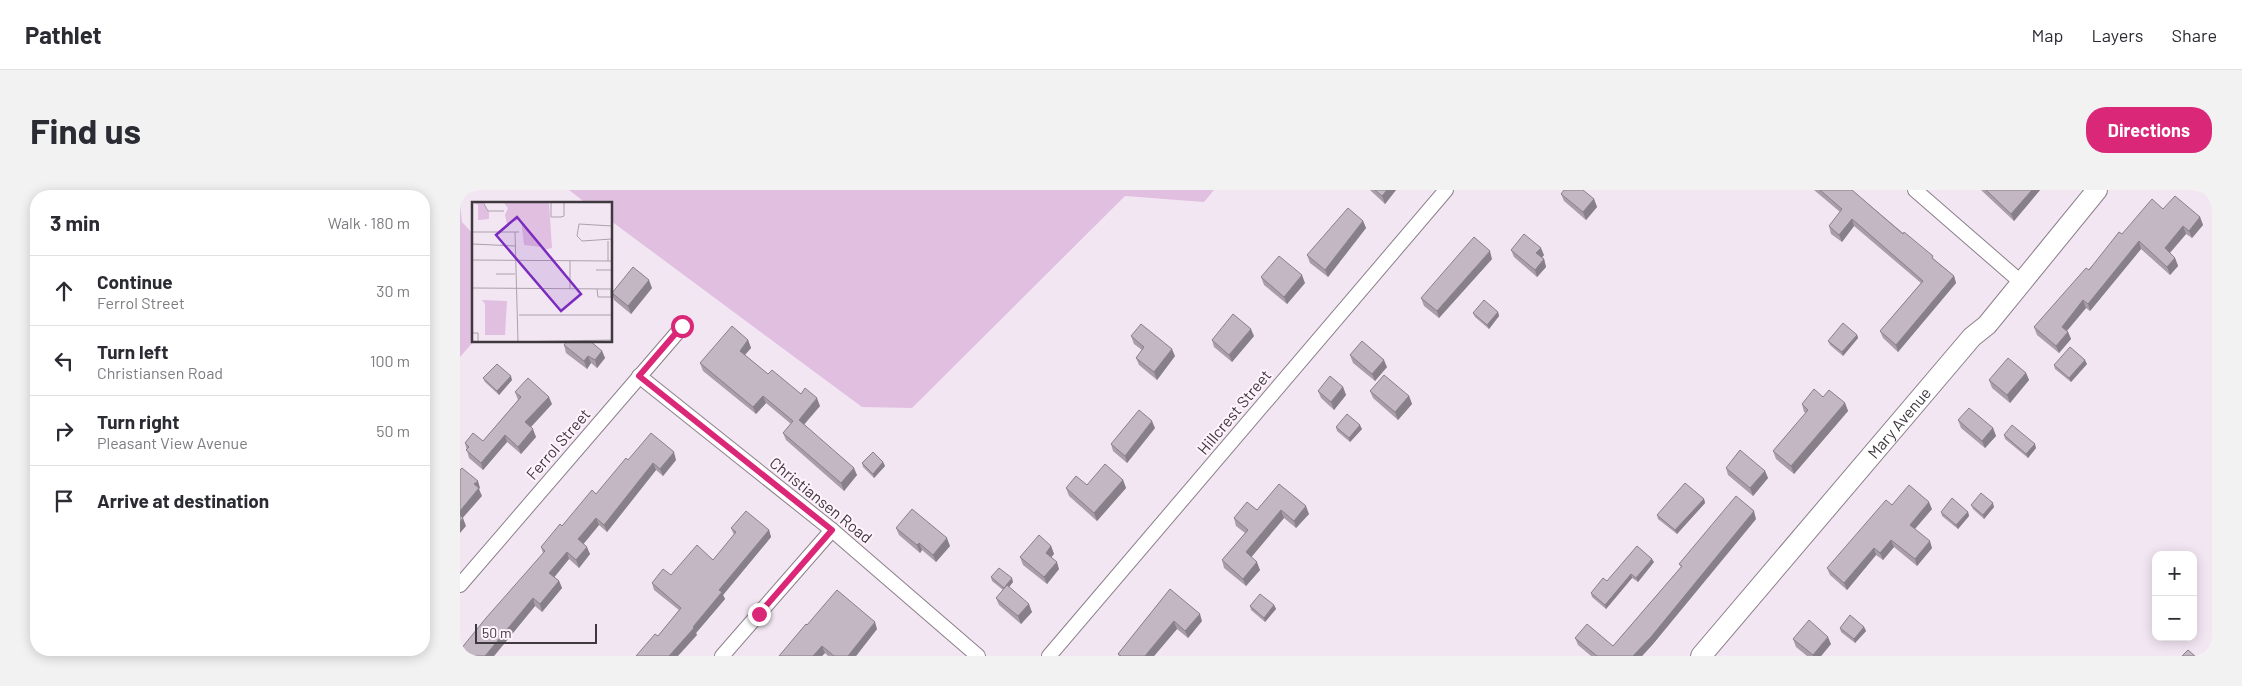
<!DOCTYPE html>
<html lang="en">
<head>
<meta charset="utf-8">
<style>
	:root { --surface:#fff; --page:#f2f2f3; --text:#2b2b33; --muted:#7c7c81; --line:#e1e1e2; --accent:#db2777 }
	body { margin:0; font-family:Barlow,sans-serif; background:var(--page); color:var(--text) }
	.controls { position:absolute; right:15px; bottom:15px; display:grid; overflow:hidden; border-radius:10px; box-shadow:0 2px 12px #0003 }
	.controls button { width:45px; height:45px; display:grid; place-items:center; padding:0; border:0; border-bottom:1px solid var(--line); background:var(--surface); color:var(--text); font:25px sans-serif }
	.scale { position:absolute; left:15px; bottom:12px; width:122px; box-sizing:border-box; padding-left:5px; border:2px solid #3e393d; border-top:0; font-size:14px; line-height:18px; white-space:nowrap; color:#3e393d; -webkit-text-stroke:4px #fff4fe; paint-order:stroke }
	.stop { position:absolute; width:15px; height:15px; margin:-11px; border:4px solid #db2777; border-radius:50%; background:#fff }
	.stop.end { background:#db2777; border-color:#fff; box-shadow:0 1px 5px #0008 }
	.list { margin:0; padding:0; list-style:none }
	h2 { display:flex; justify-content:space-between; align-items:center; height:65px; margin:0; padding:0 20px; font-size:21px }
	h2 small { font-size:16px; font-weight:400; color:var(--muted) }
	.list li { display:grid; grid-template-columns:32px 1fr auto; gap:15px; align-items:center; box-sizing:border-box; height:70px; padding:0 20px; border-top:1px solid var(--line) }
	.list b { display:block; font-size:19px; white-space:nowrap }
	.list p { margin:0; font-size:16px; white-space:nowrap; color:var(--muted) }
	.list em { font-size:16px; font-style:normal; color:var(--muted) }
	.icon { flex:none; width:28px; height:28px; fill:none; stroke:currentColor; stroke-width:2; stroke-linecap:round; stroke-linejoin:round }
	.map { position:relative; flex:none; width:1752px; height:466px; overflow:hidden; border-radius:20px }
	header { display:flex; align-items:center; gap:30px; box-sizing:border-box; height:70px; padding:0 25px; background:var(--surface); border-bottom:1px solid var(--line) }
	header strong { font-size:24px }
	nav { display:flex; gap:28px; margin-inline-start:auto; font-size:18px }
	.intro { display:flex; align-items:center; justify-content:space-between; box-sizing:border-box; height:120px; padding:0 30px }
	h1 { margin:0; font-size:35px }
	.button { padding:12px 22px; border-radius:20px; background:var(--accent); color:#fff; font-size:18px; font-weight:700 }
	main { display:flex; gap:30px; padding:0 30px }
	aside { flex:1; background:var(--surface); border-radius:20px; box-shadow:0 2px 12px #0003 }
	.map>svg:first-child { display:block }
	.green { fill:#e0bfe0 }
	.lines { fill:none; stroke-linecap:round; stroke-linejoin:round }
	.street-casing { stroke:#8a7f8a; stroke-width:16 }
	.secondary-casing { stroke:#8a7f8a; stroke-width:22 }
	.street { stroke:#fff; stroke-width:14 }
	.secondary { stroke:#fff; stroke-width:20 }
	.wall { fill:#a89da8 }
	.shaded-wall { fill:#888088 }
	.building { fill:#c3b7c3; stroke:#888088 }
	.route { stroke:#db2777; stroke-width:6 }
	.labels { text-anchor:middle; stroke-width:4; stroke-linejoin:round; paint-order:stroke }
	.street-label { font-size:16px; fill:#3e393d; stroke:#fff4fe }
	.inset-road { fill:none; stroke:#aba1aa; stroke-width:1 }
	.view { fill:#7b2cbf; fill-opacity:0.15; stroke:#7b2cbf; stroke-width:2.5 }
	.inset-edge { fill:none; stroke:#3e393d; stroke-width:2.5 }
</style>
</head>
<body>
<header>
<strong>Pathlet</strong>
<nav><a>Map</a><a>Layers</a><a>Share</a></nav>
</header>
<div class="intro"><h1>Find us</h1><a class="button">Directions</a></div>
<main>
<aside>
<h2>3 min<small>Walk · 180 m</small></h2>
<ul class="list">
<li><svg class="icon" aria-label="ahead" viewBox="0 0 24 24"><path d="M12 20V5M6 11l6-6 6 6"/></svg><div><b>Continue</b><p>Ferrol Street</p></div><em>30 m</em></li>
<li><svg class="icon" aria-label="left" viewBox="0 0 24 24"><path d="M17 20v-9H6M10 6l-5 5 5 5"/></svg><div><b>Turn left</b><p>Christiansen Road</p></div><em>100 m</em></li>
<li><svg class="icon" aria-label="right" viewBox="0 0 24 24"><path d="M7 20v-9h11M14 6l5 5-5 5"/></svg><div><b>Turn right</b><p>Pleasant View Avenue</p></div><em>50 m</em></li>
<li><svg class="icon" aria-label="arrive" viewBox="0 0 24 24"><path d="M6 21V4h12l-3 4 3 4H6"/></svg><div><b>Arrive at destination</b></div></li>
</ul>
</aside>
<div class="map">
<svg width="1752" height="466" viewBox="0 0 1752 466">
	<rect width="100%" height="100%" fill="#f3e6f3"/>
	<!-- green -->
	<g class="green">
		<path d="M109,0H754L744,12L665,6L452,218L402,217L151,31V14H127Z"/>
		<path d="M0,15L2,32L14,45V151L0,167Z"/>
	</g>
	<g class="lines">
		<defs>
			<g id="street">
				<path d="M1455,0L1562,93"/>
				<path d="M179,186L372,340L518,466"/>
				<path d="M0,395L223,136"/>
				<path d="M262,466L372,340"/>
				<path d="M589,466L986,0"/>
			</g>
			<g id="secondary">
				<path id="s1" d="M1241,466L1512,147L1527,135L1637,0"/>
			</g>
		</defs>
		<!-- street casing -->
		<use href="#street" class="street-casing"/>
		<!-- secondary casing -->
		<use href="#secondary" class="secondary-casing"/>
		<!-- street -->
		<use href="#street" class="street"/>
		<!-- secondary -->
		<use href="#secondary" class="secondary"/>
	</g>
	<!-- wall -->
	<g class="wall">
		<path d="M910,0H936L925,14L911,1Z"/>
		<path d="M1354,0H1392L1494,86L1496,93L1438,162L1423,148L1420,141L1461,93L1394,36L1382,52L1371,44L1369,36L1380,22Z"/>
		<path d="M1521,0H1580L1554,31Z"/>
		<path d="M1101,4L1134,9L1137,17L1126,30L1104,11Z"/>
		<path d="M1740,27L1743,35L1732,48L1726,44L1710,63L1715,68L1718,76L1710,85L1681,59L1630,121L1626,118L1607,141L1608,142L1611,149L1599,163L1577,145L1574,137L1662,44Z"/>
		<path d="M903,31L906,38L868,87L850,73L847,65Z"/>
		<path d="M1051,60L1084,65L1082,67L1084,69L1086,77L1077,87L1054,67Z"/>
		<path d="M1032,69L979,128L964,116L961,108Z"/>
		<path d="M801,87L845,93L827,114L804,95Z"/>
		<path d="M192,98L171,124L154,110L152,103Z"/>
		<path d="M1038,122L1039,126L1029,139L1015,127L1013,123Z"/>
		<path d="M1397,145L1398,148L1383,166L1370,155L1368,151Z"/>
		<path d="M671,146L715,166L697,190L679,175L676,168L682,160L674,154Z"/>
		<path d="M794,146L772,172L754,157L752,150Z"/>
		<path d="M288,150L291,158L285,165L308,184L360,216L344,234L397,285L384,301L326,250L323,243L331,234L306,213L296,224L243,181L240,173Z"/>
		<path d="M104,155L142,161L145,168L137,178L131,173L127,179L106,163Z"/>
		<path d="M890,165L927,177L915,191L893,173Z"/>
		<path d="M1627,174L1611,192L1595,179L1594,175Z"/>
		<path d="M1566,183L1569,190L1550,213L1532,198L1529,190Z"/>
		<path d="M23,188L52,190L39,205L25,192Z"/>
		<path d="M883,197L886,205L874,220L861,208L858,201Z"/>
		<path d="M910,201L949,206L952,214L938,230L913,208Z"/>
		<path d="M55,202L92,214L71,237L76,247L61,264L47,252L23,280L9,268L5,253L23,251L58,210Z"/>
		<path d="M1385,213L1388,221L1334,284L1316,269L1313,261L1346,223L1344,222L1342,214Z"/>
		<path d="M1498,230L1533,238L1536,246L1525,258L1501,238Z"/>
		<path d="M876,237L902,239L890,252L877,241Z"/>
		<path d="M695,238L667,273L653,261L651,254Z"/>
		<path d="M1544,245L1576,258L1568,268L1545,249Z"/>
		<path d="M168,270H216L203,286L196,280L147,342L139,335L123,354L130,364L119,378L109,369L94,387L99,391L102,398L82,422L75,416L34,466L83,363L81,357L102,336L136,304Z"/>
		<path d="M423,272L425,276L414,288L403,277L402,273Z"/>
		<path d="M1266,278L1305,281L1308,288L1293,306L1268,285Z"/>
		<path d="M663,290L666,298L637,331L609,306L606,298Z"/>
		<path d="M819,294L849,324L836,338L824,328L791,367L800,380L786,396L764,378L762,370L785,343L776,336L774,328L797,320Z"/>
		<path d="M1244,309L1245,313L1217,344L1198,329L1197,325Z"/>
		<path d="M1432,315L1472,319L1455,339L1472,358L1457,376L1434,357L1423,370L1416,365L1387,400L1370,385L1367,378Z"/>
		<path d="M1511,315L1534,317L1524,329L1513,319Z"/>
		<path d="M1481,322H1508L1509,326L1498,339L1482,326Z"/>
		<path d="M1296,329L1193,454L1182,466H1131L1118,455L1115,448L1153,456L1221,377L1219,374Z"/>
		<path d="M271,338L309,340L311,347L263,405L265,409L236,443L237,445L198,446L219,420L194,400L192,393L253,370L274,345Z"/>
		<path d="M436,338L490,356L476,372L462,360L460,363L439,345Z"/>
		<path d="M591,356L594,364L591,367L599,379L587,394L563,375L560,367Z"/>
		<path d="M1194,372L1178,392L1172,388L1146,419L1132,407L1131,403L1147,391Z"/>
		<path d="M531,387L553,392L549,397L572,422L561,434L539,415L536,408L543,400L532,391Z"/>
		<path d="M710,399L742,431L728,448L717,439L694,466H659L658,464Z"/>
		<path d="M814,415L816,419L805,432L791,420L790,416Z"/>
		<path d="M347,435L417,439L396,466H368L365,463L362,466H319Z"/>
		<path d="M1404,437L1406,441L1395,453L1381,442L1380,438Z"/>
		<path d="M1333,449L1371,454L1361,466H1347L1336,457Z"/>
	</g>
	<!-- shaded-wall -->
	<g class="shaded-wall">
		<path d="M927,0H936L925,14L922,6Z"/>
		<path d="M1572,0H1580L1554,31L1551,24Z"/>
		<path d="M1134,9L1137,17L1126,30L1123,22Z"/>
		<path d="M1740,27L1743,35L1732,48L1729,41Z"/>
		<path d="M1392,29L1394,36L1382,52L1379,45Z"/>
		<path d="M903,31L906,38L868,87L865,80Z"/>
		<path d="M1723,36L1726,44L1707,66L1705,58Z"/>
		<path d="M1679,51L1681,59L1630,121L1628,114Z"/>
		<path d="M1081,58L1084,65L1079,71L1076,63Z"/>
		<path d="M1030,61L1032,69L979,128L977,121Z"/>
		<path d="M1715,68L1718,76L1710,85L1707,77Z"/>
		<path d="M1084,69L1086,77L1077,87L1075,80Z"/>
		<path d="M842,85L845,93L827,114L824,107Z"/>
		<path d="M1494,86L1496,93L1438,162L1436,155Z"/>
		<path d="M189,90L192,98L171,124L168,116Z"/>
		<path d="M1623,110L1626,118L1604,144L1602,137Z"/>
		<path d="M1038,122L1039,126L1029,139L1027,135Z"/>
		<path d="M791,139L794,146L772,172L769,165Z"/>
		<path d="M1608,142L1611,149L1599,163L1596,156Z"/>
		<path d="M1397,145L1398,148L1383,166L1382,162Z"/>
		<path d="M288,150L291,158L282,168L280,161Z"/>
		<path d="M712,159L715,166L697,190L694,182Z"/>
		<path d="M142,161L145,168L137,178L135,170Z"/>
		<path d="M128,166L131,173L127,179L124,171Z"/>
		<path d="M924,170L927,177L915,191L912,184Z"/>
		<path d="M1625,170L1627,174L1611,192L1609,188Z"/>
		<path d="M1566,183L1569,190L1550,213L1547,205Z"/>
		<path d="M51,186L52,190L39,205L37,201Z"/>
		<path d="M883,197L886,205L874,220L871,212Z"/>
		<path d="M303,206L306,213L296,224L293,217Z"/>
		<path d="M949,206L952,214L938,230L935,222Z"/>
		<path d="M89,207L92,214L68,240L65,232Z"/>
		<path d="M357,208L360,216L342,237L339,230Z"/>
		<path d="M1385,213L1388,221L1334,284L1331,276Z"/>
		<path d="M692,231L695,238L667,273L665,266Z"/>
		<path d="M900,235L902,239L890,252L889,248Z"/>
		<path d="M1533,238L1536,246L1525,258L1522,251Z"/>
		<path d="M73,239L76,247L61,264L58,257Z"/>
		<path d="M45,245L47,252L23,280L21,273Z"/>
		<path d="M1575,254L1576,258L1568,268L1566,264Z"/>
		<path d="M214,262L216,270L203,286L200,279Z"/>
		<path d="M423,272L425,276L414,288L413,284Z"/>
		<path d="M193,273L196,280L147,342L144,335Z"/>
		<path d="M394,278L397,285L384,301L381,293Z"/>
		<path d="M1305,281L1308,288L1293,306L1290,298Z"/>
		<path d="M663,290L666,298L637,331L634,323Z"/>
		<path d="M18,291L20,298L19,299L22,306L0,331V321L14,294Z"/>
		<path d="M1244,309L1245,313L1217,344L1215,340Z"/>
		<path d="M1469,312L1472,319L1452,342L1450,335Z"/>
		<path d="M1533,313L1534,317L1524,329L1523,325Z"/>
		<path d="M846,316L849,324L836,338L834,331Z"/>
		<path d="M821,320L824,328L789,370L786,362Z"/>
		<path d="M1294,321L1296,329L1193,454L1182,466H1173Z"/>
		<path d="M1508,322L1509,326L1498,339L1496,335Z"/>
		<path d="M3,328L6,336L0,343V332Z"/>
		<path d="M136,328L139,335L121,357L118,349Z"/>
		<path d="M309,340L311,347L263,405L265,409L236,443L237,445L218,466H209L233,437L259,400Z"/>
		<path d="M487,348L490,356L476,372L473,365Z"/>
		<path d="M1431,350L1434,357L1423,370L1420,363Z"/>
		<path d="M1470,351L1472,358L1457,376L1455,369Z"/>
		<path d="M459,353L462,360L460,363L457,355Z"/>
		<path d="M591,356L594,364L589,370L586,363Z"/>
		<path d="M127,357L130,364L119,378L116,370Z"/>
		<path d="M1414,358L1416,365L1387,400L1384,393Z"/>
		<path d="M107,362L109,369L92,390L89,383Z"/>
		<path d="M1192,369L1194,372L1178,392L1176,388Z"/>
		<path d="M597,372L599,379L587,394L584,387Z"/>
		<path d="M797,372L800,380L786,396L783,389Z"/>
		<path d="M1171,384L1172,388L1146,419L1145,415Z"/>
		<path d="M552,388L553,392L545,402L544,398Z"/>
		<path d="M99,391L102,398L82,422L80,414Z"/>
		<path d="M73,408L75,416L34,466H25Z"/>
		<path d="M569,414L572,422L561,434L558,426Z"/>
		<path d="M814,415L816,419L805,432L804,428Z"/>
		<path d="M740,424L742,431L728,448L725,441Z"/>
		<path d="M714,431L717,439L694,466H685Z"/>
		<path d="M415,432L417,439L396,466H388Z"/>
		<path d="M1404,437L1406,441L1395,453L1394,449Z"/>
		<path d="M1368,447L1371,454L1361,466H1353V465Z"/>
		<path d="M362,456L365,463L362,466H353Z"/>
	</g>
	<!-- building -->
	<g class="building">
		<path d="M915,0H927L922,6Z"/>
		<path d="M1104,0H1123L1134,9L1123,22L1101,4Z"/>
		<path d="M1360,0H1392L1443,44L1444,42L1473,66L1472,68L1494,86L1436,155L1420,141L1463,91L1392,29L1379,45L1369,36L1382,19Z"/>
		<path d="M1526,0H1572L1551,24Z"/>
		<path d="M1715,6L1740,27L1729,41L1723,36L1705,58L1715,68L1707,77L1679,51L1628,114L1623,110L1602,137L1608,142L1596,156L1574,137L1626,78L1629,80L1659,42L1662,44L1692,9L1703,19Z"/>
		<path d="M888,18L903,31L865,80L847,65Z"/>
		<path d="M1064,44L1081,58L1076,63L1084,69L1075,80L1051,60Z"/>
		<path d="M1014,47L1030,61L977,121L961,108Z"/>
		<path d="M819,66L842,85L824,107L801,87Z"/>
		<path d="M173,77L189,90L168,116L152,103Z"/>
		<path d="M1024,110L1038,122L1027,135L1013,123Z"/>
		<path d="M773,124L791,139L769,165L752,150Z"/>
		<path d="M1383,133L1397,145L1382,162L1368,151Z"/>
		<path d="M681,134L712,159L694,182L676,168L684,157L671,146Z"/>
		<path d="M272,136L288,150L280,161L308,184L312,180L341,204L345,198L357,208L339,230L394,278L381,293L323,243L333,231L303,206L293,217L240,173Z"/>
		<path d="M107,151H130L142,161L135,170L128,166L124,171L104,155Z"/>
		<path d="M902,151L924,170L912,184L890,165Z"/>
		<path d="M1610,157L1625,170L1609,188L1594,175Z"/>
		<path d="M1548,168L1566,183L1547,205L1529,190Z"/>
		<path d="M37,174L51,186L37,201L23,188Z"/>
		<path d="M924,185L949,206L935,222L910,201Z"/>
		<path d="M870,186L883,197L871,212L858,201Z"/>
		<path d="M68,188L89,207L65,232L73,239L58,257L45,245L21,273L6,260L9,257L5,253L13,243L23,251L61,207L55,202Z"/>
		<path d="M1354,199L1363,207L1369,200L1385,213L1331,276L1313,261L1348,220L1342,214Z"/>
		<path d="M1509,218L1533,238L1522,251L1498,230Z"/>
		<path d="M679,220L692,231L665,266L651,254Z"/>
		<path d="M887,224L900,235L889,248L876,237Z"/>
		<path d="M1552,235L1575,254L1566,264L1544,245Z"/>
		<path d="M191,243L214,262L200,279L193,273L144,335L136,328L118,349L127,357L116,370L107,362L89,383L99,391L80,414L73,408L25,466H0V460L26,428L85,361L81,357L100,334L102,336L132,300L136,304L166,268L168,270Z"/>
		<path d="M1280,260L1305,281L1290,298L1266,278Z"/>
		<path d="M413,262L423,272L413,284L402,273Z"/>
		<path d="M645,274L663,290L634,323L606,298L616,286L627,295Z"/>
		<path d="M2,278L18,291L14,294L19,298L0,321V280Z"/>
		<path d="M1225,293L1244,309L1215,340L1197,325Z"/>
		<path d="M819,294L846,316L834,331L821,320L786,362L797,372L783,389L762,370L788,340L774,328L787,312L797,320Z"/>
		<path d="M1449,295L1469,312L1450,335L1470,351L1455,369L1431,350L1420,363L1414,358L1384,393L1367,378L1426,310L1432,315Z"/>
		<path d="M1521,303L1533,313L1523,325L1511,315Z"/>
		<path d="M1276,306L1294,321L1191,447L1173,466H1137L1115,448L1127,434L1153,456L1222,376L1219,374Z"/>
		<path d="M1492,308L1508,322L1496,335L1481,322Z"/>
		<path d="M452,319L487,348L473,365L459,353L457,355L436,338Z"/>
		<path d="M286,321L309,340L259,400L262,402L233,437L234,438L209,466H176L195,444L198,446L221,418L192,393L203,379L211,385L237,355L253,370L276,342L271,338Z"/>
		<path d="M0,325L3,328L0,332Z"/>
		<path d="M579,345L591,356L586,363L597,372L584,387L560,367Z"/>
		<path d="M1177,356L1192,369L1176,388L1171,384L1145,415L1131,403L1143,388L1147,391Z"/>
		<path d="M539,378L552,388L544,398L531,387Z"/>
		<path d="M547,395L569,414L558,426L536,408Z"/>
		<path d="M710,399L740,424L725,441L714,431L685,466H661L658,464Z"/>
		<path d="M377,400L415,432L388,466H374L362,456L353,466H319L346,434L347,435Z"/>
		<path d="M800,404L814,415L804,428L790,416Z"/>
		<path d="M1390,425L1404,437L1394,449L1380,438Z"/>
		<path d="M1349,430L1368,447L1353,465L1333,449Z"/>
		<path d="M1728,460L1735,466H1722Z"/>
	</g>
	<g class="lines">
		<!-- route -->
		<path class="route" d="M222,136L179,186L372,340L299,424"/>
	</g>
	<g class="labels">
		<!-- street labels -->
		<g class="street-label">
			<text transform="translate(774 222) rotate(-50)" y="6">Hillcrest Street</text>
			<text dy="6" stroke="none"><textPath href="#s1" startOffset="306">Mary Avenue</textPath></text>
			<text transform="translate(98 254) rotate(-49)" y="6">Ferrol Street</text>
			<text transform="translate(361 310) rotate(39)" y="6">Christiansen Road</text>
		</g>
	</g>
	<!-- overview -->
	<g transform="translate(12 12)">
		<rect width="140" height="140" fill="#f3e6f3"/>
		<path d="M0,0H10L17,10V17L6,18V3ZM77,0L80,46L71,48L69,45L52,43L49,17L35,22L33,13L36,6L32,1ZM10,98L35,99L33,133H13V102Z" fill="#e0bfe0"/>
		<path class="inset-road" d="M11,0L16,9H32M79,0V15H89L92,14V0M140,24L107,22L105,34L110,39L140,37M0,30H47M43,30L46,140M136,39V59M0,42L44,44M0,58L140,59M124,68H140M24,72H43M0,86L140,87M98,87V59M125,87L126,95H139V88M47,113H140M0,131H6V140M40,140L140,138"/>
		<path class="view" d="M45,15L109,92L89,109L24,33Z"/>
		<rect width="140" height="140" class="inset-edge"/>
	</g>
</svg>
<div class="controls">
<button>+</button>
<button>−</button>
</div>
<div class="scale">50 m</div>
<div class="stop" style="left:222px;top:136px"></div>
<div class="stop end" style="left:299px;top:424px"></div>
</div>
</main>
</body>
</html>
